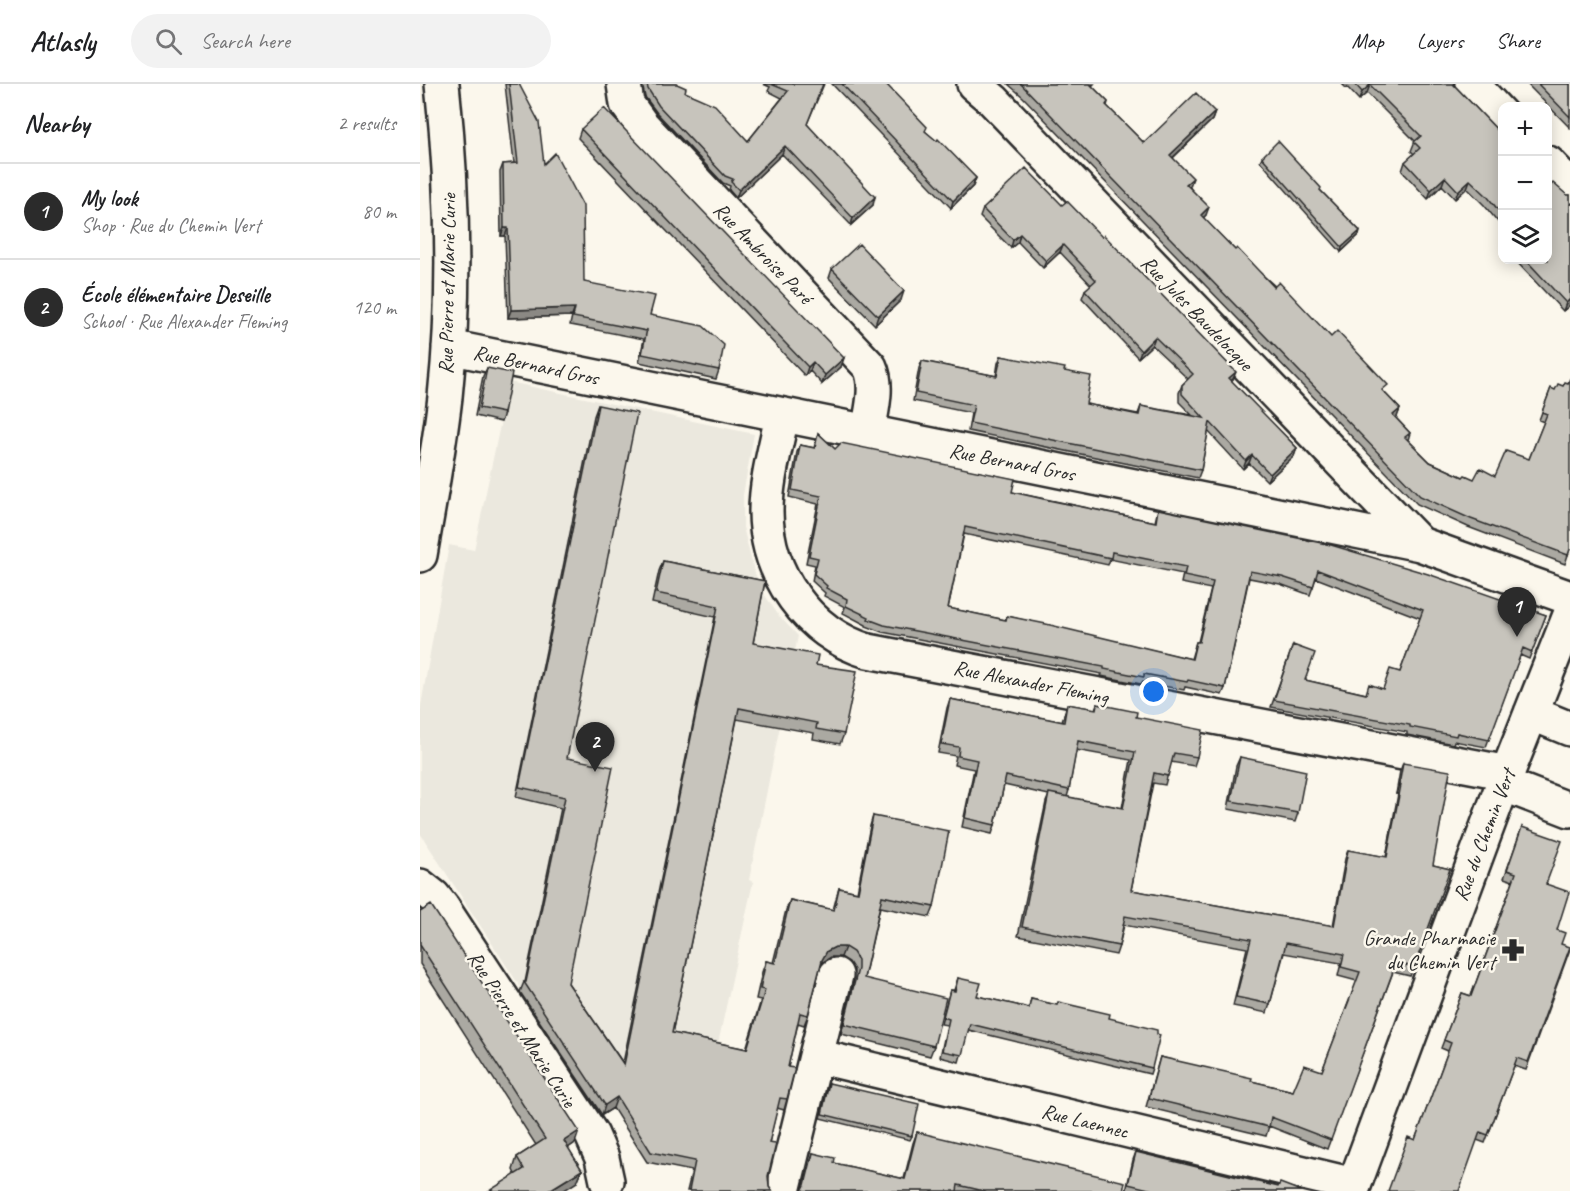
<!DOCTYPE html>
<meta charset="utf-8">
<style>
:root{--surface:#fff;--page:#f2f2f2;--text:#202124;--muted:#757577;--line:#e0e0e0;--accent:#2b2b2b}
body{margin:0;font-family:Caveat,sans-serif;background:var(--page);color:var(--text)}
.controls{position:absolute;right:18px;top:18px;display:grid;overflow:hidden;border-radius:12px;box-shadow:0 3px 15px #0003}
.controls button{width:54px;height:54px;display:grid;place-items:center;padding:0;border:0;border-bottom:2px solid var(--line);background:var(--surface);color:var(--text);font:30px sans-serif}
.you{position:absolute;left:734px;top:608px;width:21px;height:21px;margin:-15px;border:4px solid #fff;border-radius:50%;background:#1a73e8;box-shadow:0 0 0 9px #1a73e833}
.badge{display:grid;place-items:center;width:39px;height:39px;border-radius:50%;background:var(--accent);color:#fff;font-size:20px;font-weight:700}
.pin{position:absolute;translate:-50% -50px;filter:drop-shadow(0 2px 3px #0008)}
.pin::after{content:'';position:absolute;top:32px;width:21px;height:18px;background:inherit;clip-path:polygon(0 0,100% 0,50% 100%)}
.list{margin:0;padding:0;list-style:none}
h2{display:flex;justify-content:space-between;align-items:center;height:78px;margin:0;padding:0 24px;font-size:26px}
h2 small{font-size:20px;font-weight:400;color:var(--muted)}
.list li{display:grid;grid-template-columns:39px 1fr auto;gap:18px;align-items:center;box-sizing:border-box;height:96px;padding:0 24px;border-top:2px solid var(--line)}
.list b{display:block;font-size:22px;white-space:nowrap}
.list p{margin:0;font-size:20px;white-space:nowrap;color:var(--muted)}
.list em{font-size:20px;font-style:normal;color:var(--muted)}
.icon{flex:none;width:33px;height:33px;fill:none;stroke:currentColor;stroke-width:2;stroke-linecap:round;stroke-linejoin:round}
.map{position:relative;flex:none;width:1150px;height:1107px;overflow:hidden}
header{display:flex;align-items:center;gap:36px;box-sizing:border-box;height:84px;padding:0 30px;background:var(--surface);border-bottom:2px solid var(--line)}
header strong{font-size:28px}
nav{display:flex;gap:33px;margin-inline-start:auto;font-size:21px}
.search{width:420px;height:54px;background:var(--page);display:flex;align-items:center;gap:15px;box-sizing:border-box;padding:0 21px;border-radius:33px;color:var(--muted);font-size:22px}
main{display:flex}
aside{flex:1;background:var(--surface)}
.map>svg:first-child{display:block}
.built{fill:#ebe8de}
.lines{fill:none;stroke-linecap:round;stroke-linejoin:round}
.minor-casing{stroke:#2b2b2b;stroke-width:38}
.minor{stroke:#fbf7ec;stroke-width:33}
.wall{fill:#aba9a2;stroke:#2b2b2b;stroke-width:1.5;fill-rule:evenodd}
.shaded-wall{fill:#8b8984;stroke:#2b2b2b;stroke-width:1.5}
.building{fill:#c7c4bc;stroke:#2b2b2b;stroke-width:1.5;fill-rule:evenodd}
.labels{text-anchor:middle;stroke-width:5;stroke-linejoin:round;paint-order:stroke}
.street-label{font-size:21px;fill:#2b2b2b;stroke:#fbf7ec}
.poi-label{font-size:21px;fill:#2b2b2b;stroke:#fbf7ec;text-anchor:end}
</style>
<header>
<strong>Atlasly</strong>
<div class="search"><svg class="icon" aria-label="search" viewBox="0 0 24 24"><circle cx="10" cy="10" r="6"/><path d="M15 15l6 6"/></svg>Search here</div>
<nav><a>Map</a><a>Layers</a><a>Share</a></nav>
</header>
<main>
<aside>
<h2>Nearby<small>2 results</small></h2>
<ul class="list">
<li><span class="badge">1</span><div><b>My look</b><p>Shop · Rue du Chemin Vert</p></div><em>80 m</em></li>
<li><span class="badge">2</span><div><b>École élémentaire Deseille</b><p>School · Rue Alexander Fleming</p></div><em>120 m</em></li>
</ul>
</aside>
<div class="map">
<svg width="1150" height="1107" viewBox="0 0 1150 1107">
<rect width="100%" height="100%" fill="#fbf7ec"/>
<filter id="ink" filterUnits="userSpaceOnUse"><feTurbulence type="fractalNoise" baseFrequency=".0167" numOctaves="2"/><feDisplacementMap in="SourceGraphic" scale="12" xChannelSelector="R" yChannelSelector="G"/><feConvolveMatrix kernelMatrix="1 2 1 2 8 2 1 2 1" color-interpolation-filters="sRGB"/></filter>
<g filter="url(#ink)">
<!-- built -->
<path class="built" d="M89 298 334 350 323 411V443L334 487 342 507 359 532 378 552 329 796 333 798 296 969 183 1030 0 749V627L29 461 54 466Z"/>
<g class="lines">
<!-- minor casing -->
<g class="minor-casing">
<path id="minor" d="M204 0 207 20 222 41 450 283C459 303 451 328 448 349
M554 0 573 16 1000 460
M1052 0 1082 32
M1128 79 1150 102
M29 263 1000 460 1150 514
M362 332C356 362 346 396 346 427 346 490 388 549 448 567L1088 689
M0 471C9 419 19 366 25 313 36 210 33 104 22 0
M1111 629 1150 645
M1083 700 1150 726
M0 802 14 813 22 823 172 1051 182 1074 187 1097
M396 972 416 891
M363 1107 396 972 934 1101
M932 1107 1083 700 1150 531"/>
</g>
<!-- minor -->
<use href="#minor" class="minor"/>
</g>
<!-- wall -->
<path class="wall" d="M85 0H99L124 80 164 198 230 231 299 286 296 295 219 278 224 255 150 241 152 232 88 234 85 152H81L80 88 83 80 94 79Z
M222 0H257L265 8 328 57 362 14 348 7 350 3 343 0H404L387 40 453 121 431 141 362 70 316 114 309 106 310 102 303 99 237 29 225 13Z
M412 0H466L506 48 556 94 553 102 531 124Z
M588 0H674L672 2 688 18 687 22 724 59 795 28 792 36 753 74 786 131 783 134 815 166 911 253 980 325 976 334 990 349 988 356 1010 378 1043 393 1054 395 1075 392 1109 375 1124 338 1119 336 1131 304 1150 465 1145 480 1048 443 997 420 603 13Z
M922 0H1033L1083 52V144L1064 121 1047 104 1035 115 1022 101 1008 115 982 87 985 78 994 70 991 67 995 57 947 9 939 16 927 3 926 4Z
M1107 0H1150V44Z
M161 45 421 283 402 300 390 287 385 292 158 54Z
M842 73 900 106 940 147 939 151 921 168 840 77Z
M1130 102 1147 111H1150V221L1143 227 1095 176H1128Z
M642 121 813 295 811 297 877 364 874 372 847 397 829 379 823 385 788 347 781 386 778 394 548 347 551 329 493 317 499 284 502 277 576 292 578 279 581 272 644 287 666 320 718 330 721 322 772 331 759 318V309L762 301 768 295 732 261 718 274 662 214 665 206 671 201 640 168 623 184 598 158 591 164 560 133 563 125Z
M412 185 481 216 455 241 409 194Z
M67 284 84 329 81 338 55 332 63 292Z
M178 321 147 674 148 899 203 979 295 533 232 519 239 487 243 477 345 497 333 559 396 581 424 650 420 660 393 655 394 649 317 635 252 949 326 965 341 916 336 915 342 888 346 877 353 879 366 826 370 816 413 826 419 804 437 808 450 742 453 732 514 823 510 833 460 823 444 894 514 962 510 972 421 950 434 896V886L429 878 421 873H411L403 878 400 883 388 931 384 941 378 939 368 983 367 1015 364 1026 357 1024 349 1059V1103L352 1107H267L272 1087 227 1078 193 1024 182 1031 100 908 104 898H105L141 724 96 713 174 332Z
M398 349 415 365 592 408 735 438 738 425 1126 531 1109 575 1100 571 1066 663 1034 657 1033 660 987 651V648L851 623 873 561 885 596 946 610 963 605 980 588 1000 534 896 494 890 511 860 500 829 494 805 604 802 611 765 603 764 606 722 598 721 600 681 592 682 590 462 548 446 542V541L423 529 425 523 404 512 405 509 392 497 395 481 386 479 398 420 369 413 377 368 380 361 394 364ZM544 450 688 481 690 475 763 490 761 499 791 505 778 558H776L771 575 587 532 585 536 528 524Z
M530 615 642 638 647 620 675 625 677 620 716 633 777 673 774 682 751 678 745 701 733 699 711 806 913 842 925 775 928 766 966 773 978 710H976L980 687 983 679 1013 781 1030 785 990 892 973 888 907 1065 849 1042 846 1052 726 1023 740 973 831 997 873 1007 902 987 937 897 918 892 921 879 864 869 850 920 847 929 813 922 827 864 704 841 699 862 696 871 598 852 626 718 629 711 584 701 575 741 572 750 542 743 554 685 534 681 536 672 518 669 527 624ZM656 666 711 676 702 724 647 713 649 706Z
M820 673 878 729 875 738 808 725 816 682Z
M1102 743 1126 800 1141 860 1150 865 1106 986 1094 982 1065 1059 1057 1056H995L1028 967 1021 964 1042 909 1051 912 1093 797 1084 794Z
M0 828 155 1059 148 1064 162 1086 157 1098 95 1090 93 1086 97 1073 116 1061 0 880Z
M538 894 557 912 609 924 611 915 689 934 732 984 730 990 548 946 539 978 520 973 527 941 521 940 530 906H534Z
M409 999 492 1052 490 1056 400 1034Z
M497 1048 703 1107H382L393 1069 414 1079 484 1095 493 1059Z
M716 1068 858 1103 881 1107H706L713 1076Z"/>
<!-- shaded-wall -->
<path class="shaded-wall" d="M950 1 947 9 939 16 942 8Z
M795 28 792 36 747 79 750 71Z
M365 62 362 70 316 114 319 106Z
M1025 93 1022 101 1008 115 1011 106Z
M556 94 553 102 531 124 533 117Z
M773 94 770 102 763 109 766 100Z
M1050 96 1047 104 1035 115 1038 107Z
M455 113 453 121 431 141 433 134Z
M789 123 786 131 777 140 781 131Z
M84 144H88L85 152H81Z
M940 147 939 151 921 168 922 163Z
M600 150 598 158 591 164 593 156Z
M643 161 640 168 623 184 626 177Z
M484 207 481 216 455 241 458 232Z
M1150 215V221L1143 227 1146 219Z
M155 224 152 232 88 234 91 226Z
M735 253 732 261 718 274 721 267Z
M424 274 421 283 402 300 405 291Z
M393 278 390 287 385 292 388 283Z
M816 288 813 295 806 302 809 294Z
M980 325 977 333 970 340 973 331Z
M877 364 874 372 847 397 850 390Z
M832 371 829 379 823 385 826 377Z
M979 701H981L978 710H976Z
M415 863H425L421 873H411L403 878 398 886 402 876 407 867Z
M197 1013 193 1024 182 1031 185 1021Z
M159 1047 155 1059 139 1070 144 1057Z
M162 1086 157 1098 143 1107H128Z"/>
<!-- building -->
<path class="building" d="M89 0H99L119 38 124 80 135 69 163 122 164 198 235 212 230 231 283 242 304 261 299 286 222 270 227 245V247L153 233 155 224 91 226 88 144H84L83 80 98 79Z
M227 0H257L266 4 265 8 295 21 328 57 368 7 351 0H403L387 40 455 113 433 134 365 62 319 106 311 98 313 95 305 92 239 22 228 5Z
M422 0H466L507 43 505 47 517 57 518 55 556 94 533 117Z
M601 0H670L688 18 686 21 724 59 776 9 795 28 750 71 773 94 766 100 789 123 781 131 815 166 817 164 854 203 859 198 911 253 917 247 968 301 962 306 980 325 973 331 990 349 985 353 1010 378 1043 393 1045 391 1054 395 1060 384 1075 392 1086 367 1109 375 1127 330 1122 328 1131 304 1135 306 1138 300 1143 302 1145 298 1148 299 1150 294V465L1148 471 1051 435 1000 412Z
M935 0H1033L1083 52V132L1067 112 1050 96 1038 107 1025 93 1011 106 985 78 1000 64 994 58 1001 52 950 1 942 8Z
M1118 0H1150V33Z
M184 24 424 274 405 291 393 278 388 283 161 45Z
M858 57 901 104 900 106 940 147 922 163 842 73Z
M606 84 642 121 647 117 682 153 684 151 816 288 809 294 877 364 850 390 832 371 826 377 790 338 781 386 550 339 554 321 496 309 502 277 577 292 581 272 645 284 644 287 671 292 666 320 719 331 721 322 784 334 762 310V301L773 290 735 253 721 267 665 206 676 196 643 161 626 177 600 150 593 156 563 125Z
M1128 99 1130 102 1133 99 1147 111H1150V215L1146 219 1106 176H1128Z
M439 160 484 207 458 232 412 185Z
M67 284 92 289 84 329 59 324Z
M178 321 217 329 147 674 193 683 148 899 204 981 298 522 236 509 243 477 345 497 333 559 398 571 396 581 437 587 424 650 396 645 397 639 319 624 252 949 327 965 345 906 340 905 346 877 355 879 370 816 414 826 419 804 438 808 453 732 529 747 514 823 462 812 444 894 526 914 514 962 424 940 438 885V876L433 868 425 863H415L407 867 402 876 388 931 380 929 368 983 375 984 367 1015 360 1014 349 1059 356 1060 348 1092 349 1103 352 1107H269L275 1077 231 1068 197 1013 185 1021 104 898H106L145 713 99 703Z
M398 349 415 365 421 359 595 395 592 408 628 416 736 438 738 425 911 461 1008 490 1126 531 1112 568 1103 564 1069 656 1037 649 1036 652 990 643V641L854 616 873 561 895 569 885 596 946 610 949 600 963 605 970 585 980 588 1003 526 898 486 893 503 862 493 830 487 805 604 768 596 767 598 724 590V593L684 585V583L464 541 448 535 449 533 426 522 427 515 406 504 407 502 394 490 398 474 389 472 401 412 372 406 380 361 395 364ZM545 443 691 474 692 468 766 483 764 492 793 498 779 558H776L772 575 626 540 587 532 586 536 528 524Z
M530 615 644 638 647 620 676 625 677 620 717 628 716 633 783 646 777 673 754 669 748 692 734 689 711 806 914 842 928 766 967 773 981 701H979L983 679 1030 687 1013 781 1030 785 994 883 976 879 911 1056 851 1033 849 1043 729 1014 740 973 832 994 831 997 873 1007 884 981 902 987 940 888 921 883 924 870 866 859 850 920 816 913 831 855 705 832 699 862 602 843 629 709 703 724 715 668 658 657 649 706 586 692 575 741 545 734 557 676 538 672 539 663 521 660Z
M820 673 886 687 878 729 811 717Z
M1102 743 1142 757 1126 800 1149 808 1137 846 1145 849 1141 860 1150 863 1108 978 1097 974 1068 1051 1060 1048 1039 1107H968L988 1053 995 1056 1031 959 1024 956 1042 909 1051 912 1096 789 1087 786Z
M11 821 159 1047 144 1057 162 1086 128 1107H69L104 1085 97 1073 125 1055 0 861V828Z
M538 894 561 899 557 912 609 924 611 915 637 921 638 918 690 930 689 934 737 946V950L740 951 732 984 550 940 542 971 522 967 529 935 523 933 530 906 535 907Z
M409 999 499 1020 492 1052 402 1030Z
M497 1048 705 1098 703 1107H564L538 1101 537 1107H382L385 1101 393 1069 415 1074 414 1079 485 1095Z
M716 1068 858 1103 860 1099 881 1107H737L708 1100Z"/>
</g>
<!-- icons -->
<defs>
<g id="pharmacy-bare" transform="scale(1.8)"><path d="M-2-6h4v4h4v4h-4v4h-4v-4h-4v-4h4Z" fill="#2b2b2b" stroke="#fbf7ec" stroke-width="2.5" paint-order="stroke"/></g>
</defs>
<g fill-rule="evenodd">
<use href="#pharmacy-bare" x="1093" y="866"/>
</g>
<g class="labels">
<!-- street labels -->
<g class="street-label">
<text transform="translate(343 169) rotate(46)" y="7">Rue Ambroise Paré</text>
<text transform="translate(27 200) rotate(-89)" y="7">Rue Pierre et Marie Curie</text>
<text transform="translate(777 229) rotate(46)" y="7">Rue Jules Baudelocque</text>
<text transform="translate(116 281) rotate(12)" y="7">Rue Bernard Gros</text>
<text transform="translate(592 378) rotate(11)" y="7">Rue Bernard Gros</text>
<text transform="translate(611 598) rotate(11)" y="7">Rue Alexander Fleming</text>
<text transform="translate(1064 751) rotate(-69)" y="7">Rue du Chemin Vert</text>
<text transform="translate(102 945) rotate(57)" y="7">Rue Pierre et Marie Curie</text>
<text transform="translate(665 1037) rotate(14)" y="7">Rue Laennec</text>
</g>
<!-- poi labels -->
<g class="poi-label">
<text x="1075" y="861">Grande Pharmacie<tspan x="1075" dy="24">du Chemin Vert</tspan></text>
</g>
</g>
</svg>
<div class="controls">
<button>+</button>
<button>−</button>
<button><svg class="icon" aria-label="layers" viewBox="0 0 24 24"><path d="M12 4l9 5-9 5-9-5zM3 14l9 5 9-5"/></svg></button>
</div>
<div class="you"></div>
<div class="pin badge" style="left:1097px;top:553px">1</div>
<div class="pin badge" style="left:175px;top:688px">2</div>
</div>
</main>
